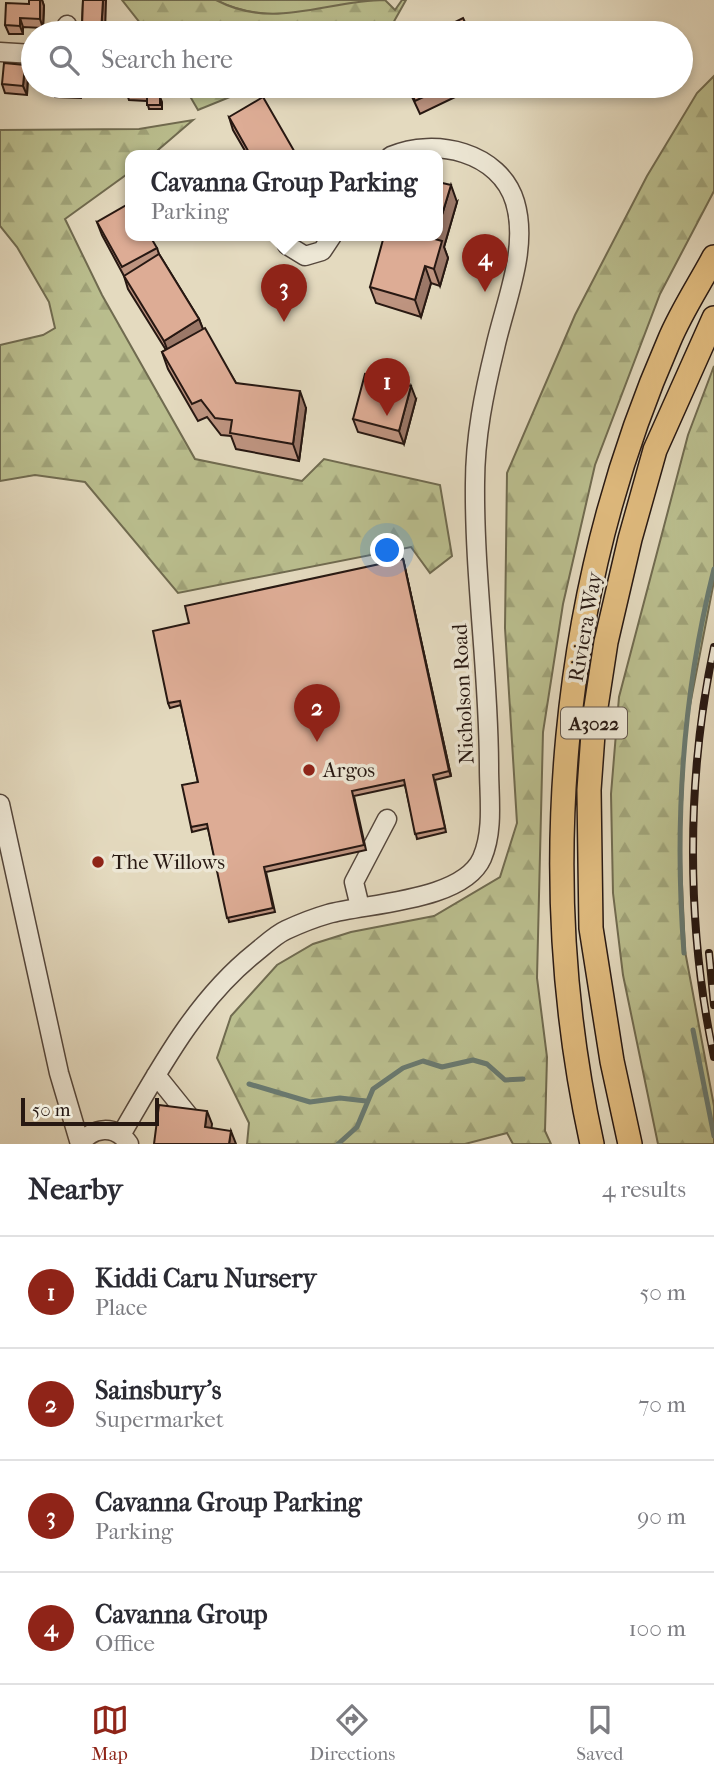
<!DOCTYPE html>
<style>
:root{--surface:#fff;--page:#f7f7f7;--text:#2b2b33;--muted:#7c7c81;--line:#e1e1e2;--accent:#8f2418}
body{margin:0;font-family:"IM FELL French Canon",serif;background:var(--page);color:var(--text)}
.scale{position:absolute;left:21px;bottom:18px;width:138px;box-sizing:border-box;padding-left:7px;border:4px solid #271812;border-top:0;font-size:19px;line-height:24px;white-space:nowrap;color:#271812;-webkit-text-stroke:5px #ede7d5;paint-order:stroke}
.you{position:absolute;left:388px;top:551px;width:24px;height:24px;margin:-18px;border:5px solid #fff;border-radius:50%;background:#1a73e8;box-shadow:0 0 0 10px #1a73e833}
.badge{display:grid;place-items:center;width:46px;height:46px;border-radius:50%;background:var(--accent);color:#fff;font-size:23px;font-weight:700}
.pin{position:absolute;translate:-50% -58px;filter:drop-shadow(0 2px 4px #0008)}
.pin::after{content:'';position:absolute;top:37px;width:24px;height:21px;background:inherit;clip-path:polygon(0 0,100% 0,50% 100%)}
.popup{position:absolute;left:125px;top:150px;width:318px;height:91px;box-sizing:border-box;display:grid;place-content:center;border-radius:14px;background:var(--surface);filter:drop-shadow(0 2px 5px #0005);font-size:23px;white-space:nowrap;color:var(--muted)}
.popup b{font-size:26px;color:var(--text)}
.popup::after{content:'';position:absolute;left:50%;top:100%;margin-left:-14px;border:14px solid transparent;border-top-color:var(--surface)}
.list{margin:0;padding:0;list-style:none}
h2{display:flex;justify-content:space-between;align-items:center;height:91px;margin:0;padding:0 28px;font-size:30px}
h2 small{font-size:23px;font-weight:400;color:var(--muted)}
.list li{display:grid;grid-template-columns:46px 1fr auto;gap:21px;align-items:center;box-sizing:border-box;height:112px;padding:0 28px;border-top:2px solid var(--line)}
.list b{display:block;font-size:26px;white-space:nowrap}
.list p{margin:0;font-size:23px;white-space:nowrap;color:var(--muted)}
.list em{font-size:23px;font-style:normal;color:var(--muted)}
.icon{flex:none;width:38px;height:38px;fill:none;stroke:currentColor;stroke-width:2;stroke-linecap:round;stroke-linejoin:round}
.map{position:relative;flex:none;width:714px;height:1144px;overflow:hidden}
.search{position:absolute;background:var(--surface);box-shadow:0 4px 10px #0003;left:21px;right:21px;top:21px;height:77px;display:flex;align-items:center;gap:18px;box-sizing:border-box;padding:0 24px;border-radius:38px;color:var(--muted);font-size:26px}
.sheet{height:539px;background:var(--surface)}
nav{display:flex;justify-content:space-around;align-items:center;box-sizing:border-box;height:98px;border-top:2px solid var(--line);background:var(--surface);font-size:19px;color:var(--muted)}
nav a{display:grid;justify-items:center;gap:4px}
nav .on{color:var(--accent)}
.map>svg:first-child{display:block}
.green{fill:#babe8e;stroke:#706b50;stroke-width:2}
.forest{fill:url(#forest-firs);stroke:#706b50;stroke-width:2}
.lines{fill:none;stroke-linecap:round;stroke-linejoin:round}
.stream{stroke:#6a7a70;stroke-width:5}
.minor-casing{stroke:#56483d;stroke-width:21}
.major-casing{stroke:#271812;stroke-width:26}
.minor{stroke:#ede7d5;stroke-width:18}
.major{stroke:#e2bd80;stroke-width:23}
.rail-casing{stroke:#271812;stroke-width:8}
.rail{stroke:#ede7d5;stroke-width:5;stroke-dasharray:16;stroke-linecap:butt}
.wall{fill:#be9480;stroke:#271812;stroke-width:2}
.shaded-wall{fill:#9b7868;stroke:#271812;stroke-width:2}
.building{fill:#ddac95;stroke:#271812;stroke-width:2}
.poi-dot{fill:#8f2418;stroke:#ede7d5;stroke-width:2.5}
.labels{text-anchor:middle;stroke-width:7;stroke-linejoin:round;paint-order:stroke}
.shield{fill:#ede7d5;stroke:#62564c;stroke-width:2}
.shield-label{font-size:19px;font-weight:bold;fill:#271812}
.street-label{font-size:21px;fill:#271812;stroke:#ede7d5}
.poi-label{font-size:21px;fill:#271812;stroke:#ede7d5;text-anchor:start}
</style>
<div class="map">
<svg width="714" height="1144" viewBox="0 0 714 1144">
<defs>
<pattern id="forest-firs" width="22" height="20" patternUnits="userSpaceOnUse" patternTransform="scale(1.75)"><rect width="22" height="20" fill="#babe8e"/><path d="M5 1l3.5 6h-7zM16 11l3.5 6h-7z" fill="#a0a379"/></pattern>
</defs>
<rect width="100%" height="100%" fill="#e4dabf"/>
<filter id="stains"><feTurbulence type="fractalNoise" baseFrequency=".00286" numOctaves="4"/><feColorMatrix values="0 0 0 0 .2 0 0 0 0 .09 0 0 0 0 .02 0 0 0 .5 -.17"/></filter>
<radialGradient id="worn" r=".72"><stop offset=".6" stop-color="#630" stop-opacity="0"/><stop offset="1" stop-color="#630" stop-opacity=".3"/></radialGradient>
<!-- green -->
<path class="green" d="M216 0H374C324 12 264 25 216 0Z"/>
<!-- forest -->
<path class="forest" d="M122 0H216C275 31 326 0 385 0L395 10 402 0H406L392 25 375 33H148Z
M714 76V191L660 294 595 465 563 604 543 732 537 978 547 1057 545 1131 551 1144H513L507 1133 465 1144H247L249 1123 217 1058 231 1016 277 965 313 944 351 932 434 916 500 877 517 823 505 628 507 473 575 315 647 176 697 93Z
M184 86H257L198 110Z
M193 120 151 156H130V172L65 219 102 295 195 459 302 481 324 459 440 485 452 556 430 573 411 547 178 593 85 482 35 475 0 481V345L43 335 55 328 49 302 17 247 0 226V130L139 129Z
M714 366V581L686 726 680 840 685 951 714 1106V1144H658L623 975 613 893 611 794 619 697 688 435Z"/>
<g class="lines">
<!-- stream -->
<path class="stream" d="M684 953C674 822 682 696 714 569
M693 1030 714 1136
M249 1084 310 1102 340 1098 366 1101
M338 1144 357 1127 373 1089 403 1068 423 1061 442 1067 473 1060 487 1064 505 1080 523 1079"/>
<!-- minor casing -->
<g class="minor-casing">
<path id="minor" d="M66 33 67 25
M0 52 33 54
M283 236 287 245 305 256 322 251 332 236
M0 804 59 1073 80 1144
M360 907 354 882 387 819
M156 1075 193 1121 201 1144
M121 1135C159 1070 195 1001 255 953 264 946 275 935 286 930 299 924 314 918 328 914 369 903 463 901 482 858 494 830 489 797 489 768 489 673 474 578 475 483 475 437 484 393 495 348 505 302 529 249 515 202 500 152 435 137 391 156
M80 1144C93 1127 115 1124 129 1144"/>
</g>
<!-- major casing -->
<g class="major-casing">
<path id="major" d="M592 1144C534 879 560 590 669 341 681 312 699 285 714 257
M630 1144 612 1061 591 928 589 790 594 720 606 642 630 539 655 450 714 318"/>
</g>
<!-- minor -->
<use href="#minor" class="minor"/>
<!-- major -->
<use href="#major" class="major"/>
<!-- rail casing -->
<g class="rail-casing">
<path id="rail" d="M714 647C686 779 686 925 714 1057
M709 953 714 1005"/>
</g>
<!-- rail -->
<use href="#rail" class="rail"/>
</g>
<!-- wall -->
<path class="wall" d="M29 0H42L44 6 43 28 23 27V34H9L5 25 29 4Z
M83 0 105 33H85L82 26Z
M25 65 28 74 27 95 5 93 2 84Z
M45 86H82L81 98 55 97 52 89H47Z
M149 86V97H160L162 102V109H149L147 101 129 100 126 91Z
M407 86H478L420 114Z
M229 117 297 156H248L233 130Z
M457 202 444 247 448 258 440 286 431 283 421 317 376 303 370 287Z
M97 222 157 248 159 254 199 319 203 329 236 383 306 408 299 461 236 449 231 436 221 435 207 417 198 421 168 369 162 352 166 350 128 289 124 276 102 235Z
M416 399 404 444 358 432 353 419Z
M403 559 451 776 435 780 446 832 417 839 405 785 354 796 366 850 266 872 275 912 229 922 208 828 192 832 191 827 198 782 181 705 170 708 168 703 189 623Z"/>
<!-- shaded-wall -->
<path class="shaded-wall" d="M40 0H42L44 6 43 28 40 19Z
M103 0H106L105 33H101Z
M20 18 23 27V34L20 26Z
M25 65 28 74 27 95 23 86Z
M78 86H82L81 98 78 89Z
M146 86H149V102L145 93Z
M451 185 457 202 444 247 448 258 440 286 434 269 435 239 436 236H438V228Z
M425 266 431 283 421 317 415 300Z
M199 319 204 332 169 354 164 341Z
M411 386 416 399 404 444 399 431Z
M300 391 306 408 299 461 293 444Z
M403 559 404 563 451 776 449 771Z
M207 1111 212 1124 210 1141 205 1127Z
M231 1131 236 1144H229Z"/>
<!-- building -->
<path class="building" d="M29 0H40V19L20 18V26L5 25 6 3 29 4Z
M83 0H103L101 33H92L93 26H82Z
M463 18 470 33H433Z
M4 63 25 65 23 86 2 84Z
M52 86H78V89L52 88Z
M126 86H146L145 93 126 91Z
M408 86H447L415 101Z
M147 97H160V105H147Z
M263 97 297 156H251L229 117Z
M438 182 451 185 438 228Z
M130 203V236H150L157 248 122 267 97 222Z
M384 236H436L435 239 442 241 434 269 425 266 415 300 370 287Z
M159 254 199 319 164 341 124 276Z
M205 328 236 383 300 391 293 444 230 433 232 420 215 418 201 400 192 404 162 352Z
M365 374 411 386 399 431 353 419Z
M403 559 449 771 433 775 445 828 415 834 404 780 352 791 364 845 264 867 273 908 227 918 207 824 191 827 182 785 198 782 180 701 168 703 153 631 189 623 185 606Z
M159 1105 207 1111 205 1127 231 1131 229 1144H154Z"/>
<!-- markers -->
<g class="poi-dot">
<circle cx="309" cy="770" r="7"/>
<circle cx="98" cy="862" r="7"/>
</g>
<g class="labels">
<!-- shield labels -->
<rect class="shield" x="561" y="707.5" width="66" height="31" rx="5"/>
<g class="shield-label">
<text x="594" y="730">A3022</text>
</g>
<!-- street labels -->
<g class="street-label">
<text transform="translate(585 627) rotate(-80)" y="7">Riviera Way</text>
<text transform="translate(463 694) rotate(-93)" y="7">Nicholson Road</text>
</g>
<!-- poi labels -->
<g class="poi-label">
<text x="323" y="777">Argos</text>
<text x="112" y="869">The Willows</text>
</g>
</g>
<rect width="100%" height="100%" filter="url(#stains)"/>
<rect width="100%" height="100%" fill="url(#worn)"/>
</svg>
<div class="scale">50 m</div>
<div class="you"></div>
<div class="pin badge" style="left:387px;top:416px">1</div>
<div class="pin badge" style="left:317px;top:742px">2</div>
<div class="pin badge" style="left:284px;top:322px">3</div>
<div class="popup"><b>Cavanna Group Parking</b>Parking</div>
<div class="pin badge" style="left:485px;top:292px">4</div>
<div class="search"><svg class="icon" aria-label="search" viewBox="0 0 24 24"><circle cx="10" cy="10" r="6"/><path d="M15 15l6 6"/></svg>Search here</div>
</div>
<section class="sheet">
<h2>Nearby<small>4 results</small></h2>
<ul class="list">
<li><span class="badge">1</span><div><b>Kiddi Caru Nursery</b><p>Place</p></div><em>50 m</em></li>
<li><span class="badge">2</span><div><b>Sainsbury's</b><p>Supermarket</p></div><em>70 m</em></li>
<li><span class="badge">3</span><div><b>Cavanna Group Parking</b><p>Parking</p></div><em>90 m</em></li>
<li><span class="badge">4</span><div><b>Cavanna Group</b><p>Office</p></div><em>100 m</em></li>
</ul>
</section>
<nav>
<a class="on"><svg class="icon" aria-label="map" viewBox="0 0 24 24"><path d="M3 6l6-2 6 2 6-2v14l-6 2-6-2-6 2zM9 4v14M15 6v14"/></svg>Map</a>
<a><svg class="icon" aria-label="directions" viewBox="0 0 24 24"><path d="M12 3l9 9-9 9-9-9zM9 14v-3h6M13 9l2 2-2 2"/></svg>Directions</a>
<a><svg class="icon" aria-label="saved" viewBox="0 0 24 24"><path d="M7 4h10v16l-5-4-5 4z"/></svg>Saved</a>
</nav>
